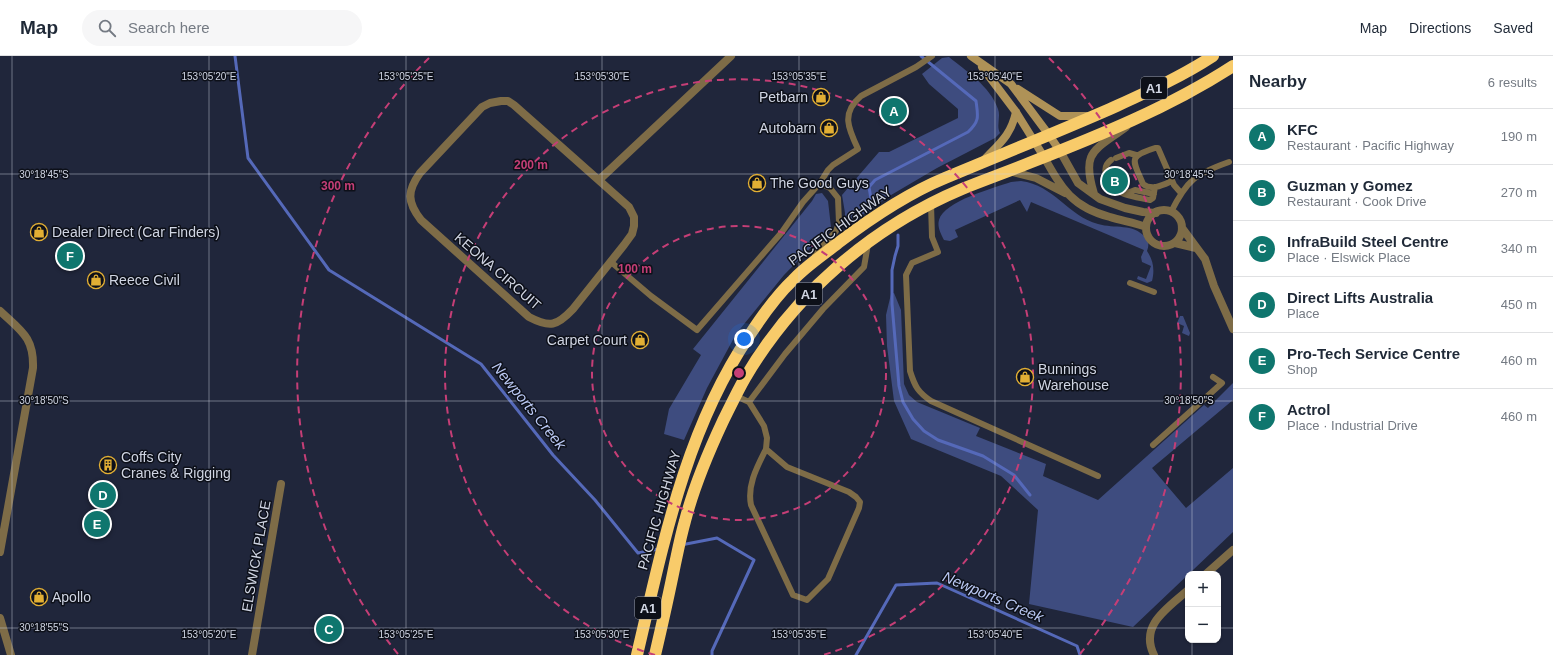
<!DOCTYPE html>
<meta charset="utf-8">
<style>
:root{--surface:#fff;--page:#f6f6f7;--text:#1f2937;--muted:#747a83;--line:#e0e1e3;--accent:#0f766e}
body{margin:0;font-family:Arial,sans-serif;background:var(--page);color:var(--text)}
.controls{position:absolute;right:12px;bottom:12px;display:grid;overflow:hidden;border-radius:8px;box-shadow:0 1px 3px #0004}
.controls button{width:36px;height:36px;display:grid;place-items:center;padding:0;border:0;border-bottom:1px solid var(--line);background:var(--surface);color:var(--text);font:20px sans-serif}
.you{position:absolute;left:744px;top:283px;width:14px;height:14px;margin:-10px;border:3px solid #fff;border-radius:50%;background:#1a73e8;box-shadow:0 0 0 6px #1a73e833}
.badge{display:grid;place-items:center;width:26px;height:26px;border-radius:50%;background:var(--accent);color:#fff;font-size:13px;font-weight:700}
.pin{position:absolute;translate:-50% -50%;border:2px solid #fff;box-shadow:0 1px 4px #0006}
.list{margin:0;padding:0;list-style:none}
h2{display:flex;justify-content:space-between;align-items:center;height:52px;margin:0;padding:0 16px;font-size:17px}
h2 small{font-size:13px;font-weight:400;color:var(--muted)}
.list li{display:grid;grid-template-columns:26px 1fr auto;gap:12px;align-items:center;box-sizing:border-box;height:56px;padding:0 16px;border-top:1px solid var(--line)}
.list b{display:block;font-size:15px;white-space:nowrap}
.list p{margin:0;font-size:13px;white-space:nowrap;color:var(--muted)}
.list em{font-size:13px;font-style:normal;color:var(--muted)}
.icon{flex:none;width:22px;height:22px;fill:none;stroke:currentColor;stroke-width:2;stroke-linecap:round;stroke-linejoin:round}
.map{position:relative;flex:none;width:1233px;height:599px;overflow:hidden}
header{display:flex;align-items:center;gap:24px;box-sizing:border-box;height:56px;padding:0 20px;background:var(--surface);border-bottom:1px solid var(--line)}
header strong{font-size:19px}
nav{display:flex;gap:22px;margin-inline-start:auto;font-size:14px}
.search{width:280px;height:36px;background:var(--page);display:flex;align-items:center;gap:10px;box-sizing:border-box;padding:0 14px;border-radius:22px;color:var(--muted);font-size:15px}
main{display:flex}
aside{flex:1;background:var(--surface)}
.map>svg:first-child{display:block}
.green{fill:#3e4c7f}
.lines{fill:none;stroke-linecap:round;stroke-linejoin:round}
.stream{stroke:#5569b9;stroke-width:3}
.lane{stroke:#7e6c47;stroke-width:6}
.street{stroke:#7e6c47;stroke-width:8}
.secondary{stroke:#af9257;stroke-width:8}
.highway{stroke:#f8cb6a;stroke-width:12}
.ticks{fill:none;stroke:#d0d5e3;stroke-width:1;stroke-opacity:0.45}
.ring{fill:none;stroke:#c53e76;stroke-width:2;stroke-dasharray:7 5}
.labels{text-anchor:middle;stroke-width:3;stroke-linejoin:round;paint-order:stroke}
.shield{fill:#0d1019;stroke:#969aa6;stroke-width:1}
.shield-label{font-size:13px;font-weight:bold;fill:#d0d5e3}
.poi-label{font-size:14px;fill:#d0d5e3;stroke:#0d1019;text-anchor:start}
.street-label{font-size:14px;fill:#d0d5e3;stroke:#0d1019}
.water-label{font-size:15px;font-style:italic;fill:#bac8f3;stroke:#0d1019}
.ticks-label{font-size:10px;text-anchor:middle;fill:#d0d5e3;stroke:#0d1019;stroke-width:3;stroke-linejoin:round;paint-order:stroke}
.centre{fill:#c53e76;stroke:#0d1019;stroke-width:2}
.ring-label{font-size:12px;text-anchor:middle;font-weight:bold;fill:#c53e76;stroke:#0d1019;stroke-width:3;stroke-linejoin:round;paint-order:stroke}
</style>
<header>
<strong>Map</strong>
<div class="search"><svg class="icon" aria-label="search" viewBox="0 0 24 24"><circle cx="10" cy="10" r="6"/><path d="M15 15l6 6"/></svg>Search here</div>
<nav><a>Map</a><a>Directions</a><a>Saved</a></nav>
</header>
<main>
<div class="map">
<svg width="1233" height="599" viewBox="0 0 1233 599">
<rect width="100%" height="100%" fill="#20263b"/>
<!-- green -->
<path class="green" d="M949 1C966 15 990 30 998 53 1001 61 996 69 1000 77L995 82 937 112 886 142 850 168 844 170 845 157 842 139 879 96H889L958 62V53L929 28 922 18 942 2Z
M1021 125C1054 129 1068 160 1098 168 1115 173 1133 167 1145 181 1149 186 1149 189 1147 195 1153 204 1155 213 1152 225L1147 227 1137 223 1138 220 1146 223 1151 210 1142 206 1141 201 1144 194 1031 146 1027 156 1020 144 955 174 958 181 950 185 944 184C941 178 937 171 939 164 944 145 994 132 1011 126Z
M822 137 828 145 831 171 784 219 736 278 707 332 684 384 664 378 669 353 701 299 693 293 812 145 816 138Z
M894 237 901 254 904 328 909 339 917 346 980 372 976 380 1046 408 1043 420 1098 444 1204 349 1208 352 1233 327V344L1152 412 1186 452 1233 412V476L1133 571 1029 548 1038 454 1001 420 911 383 894 345 887 290 886 259 891 238Z
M1180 260H1183L1190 277 1189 280 1182 277 1184 270 1177 267Z"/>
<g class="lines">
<!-- stream -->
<path class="stream" d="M235 0 248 102 329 214 481 308 553 399 595 444 638 497 658 493
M876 147 871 143 869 131 875 124 968 76C980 65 978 60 976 45L921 0
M898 179V190L895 200 892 214V248L899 330 903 346 913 363 924 375 938 384 983 400 1014 419 1030 439
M681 489 717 482 754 504 712 595V599
M856 599 896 529 937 527 1077 590 1080 599"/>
<!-- lane -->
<path class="lane" d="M1116 102 1129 97 1136 99
M1108 125C1105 117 1103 110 1111 104
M1172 125C1163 129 1152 135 1143 128 1133 104 1127 101 1155 92H1158L1174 129 1181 137
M1110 129C1120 140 1137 141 1150 144L1153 142 1155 131
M1125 138 1135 134 1154 138
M931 148 932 181 938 196 912 207 906 219 910 315C915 331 918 336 931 345L1098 420
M1171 156C1187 124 1195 118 1229 106
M815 199 836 175 839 167 838 142 830 132 820 127
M611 206 651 240 697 274 782 176 803 146 820 127 828 114 833 109 858 93C848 72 841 57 861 40L916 11 932 0
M1130 227 1154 236
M736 340 749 346 764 370 767 382 766 393 787 411 849 436 856 441 860 446 859 452 828 523 807 544 793 539 751 449C747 429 757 411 766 393
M749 346 785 298 823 253 864 211 868 188
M1153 389 1222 327 1213 321"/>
<!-- street -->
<path class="street" d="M501 45H508L514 49 629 151 634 161V170L632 178 624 189 573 253C557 270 550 272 529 261L421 164C407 146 407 135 420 117L482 51 490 47Z
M1060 95 1078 127 1100 143 1125 152 1143 156 1156 157
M1044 101C1062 133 1072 151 1110 161 1122 165 1134 166 1146 171
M1009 115 1036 122 1065 137
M599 124 731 0
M1094 138C1081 95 1094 95 1126 71
M1146 172a18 18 0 1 1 36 0a18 18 0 1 1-36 0Z
M1182 172 1205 203 1214 230 1233 273
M1175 187 1196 192
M0 255C21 275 34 281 33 312L0 496
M1206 518 1233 494
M0 562 11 599
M252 599 281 428
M1154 599C1139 569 1168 552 1188 534"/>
<!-- secondary -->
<path class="secondary" d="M971 0 1011 28 1049 79 1060 95
M982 11 1016 56 1044 101
M1018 33 1060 60H1087
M984 104C1000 87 1011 79 1016 56"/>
<!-- highway -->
<path class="highway" d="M637 599C663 489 685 375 749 280 762 260 776 240 793 224 806 210 823 199 838 187 871 162 906 138 945 122 1000 99 1055 77 1110 53 1145 37 1181 21 1213 0
M655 599C662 569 669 538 675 508 678 494 681 479 685 465 694 430 708 397 723 365 730 351 737 336 745 322 795 237 872 171 962 133 984 124 1007 116 1029 107 1098 80 1170 51 1233 10"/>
</g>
<!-- ticks -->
<path class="ticks" d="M12 0V599M209 0V599M406 0V599M602 0V599M799 0V599M995 0V599M1192 0V518M0 118H1233M0 345H1233M0 572H1188M1218 572H1233M1192 584V599"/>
<!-- distance rings -->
<g class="ring">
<circle cx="739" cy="317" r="147"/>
<path d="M655 599A294 294 0 1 1 823 599"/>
<path d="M398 598A442 442 0 0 1 429 2M1049 2A442 442 0 0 1 1080 598"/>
</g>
<!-- icons -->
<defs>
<g id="shop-ring" transform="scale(0.9)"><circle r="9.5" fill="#0d1019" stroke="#e2af34" stroke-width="1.5"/><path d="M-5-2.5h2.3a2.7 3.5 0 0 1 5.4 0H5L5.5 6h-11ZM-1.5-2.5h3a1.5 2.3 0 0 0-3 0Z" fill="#e2af34"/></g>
<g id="building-ring" transform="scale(0.9)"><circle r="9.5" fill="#0d1019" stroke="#e2af34" stroke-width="1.5"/><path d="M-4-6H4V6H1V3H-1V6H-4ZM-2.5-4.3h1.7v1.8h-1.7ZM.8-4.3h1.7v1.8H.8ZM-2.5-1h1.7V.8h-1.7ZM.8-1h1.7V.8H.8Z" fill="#e2af34"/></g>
</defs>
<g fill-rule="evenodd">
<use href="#shop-ring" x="821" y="41"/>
<use href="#shop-ring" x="829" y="72"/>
<use href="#shop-ring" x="757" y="127"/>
<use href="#shop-ring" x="39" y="176"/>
<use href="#shop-ring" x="96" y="224"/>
<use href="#shop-ring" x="640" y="284"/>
<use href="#shop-ring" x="1025" y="321"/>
<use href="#building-ring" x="108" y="409"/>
<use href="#shop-ring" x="39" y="541"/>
</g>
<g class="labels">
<!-- shield labels -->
<g class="shield">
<rect x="1141" y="21" width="26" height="22" rx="3"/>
<rect x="796" y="227" width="26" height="22" rx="3"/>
<rect x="635" y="541" width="26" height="22" rx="3"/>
</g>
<g class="shield-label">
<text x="1154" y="37">A1</text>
<text x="809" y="243">A1</text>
<text x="648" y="557">A1</text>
</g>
<!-- poi labels -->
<g class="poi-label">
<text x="808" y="46" text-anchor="end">Petbarn</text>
<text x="816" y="77" text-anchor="end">Autobarn</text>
<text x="770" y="132">The Good Guys</text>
<text x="52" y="181">Dealer Direct (Car Finders)</text>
<text x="109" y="229">Reece Civil</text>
<text x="627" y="289" text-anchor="end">Carpet Court</text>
<text x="1038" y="318">Bunnings<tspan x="1038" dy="16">Warehouse</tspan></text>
<text x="121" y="406">Coffs City<tspan x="121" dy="16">Cranes &amp; Rigging</tspan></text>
<text x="52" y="546">Apollo</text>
</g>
<!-- street labels -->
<g class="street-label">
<text transform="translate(840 170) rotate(-36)" y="5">PACIFIC HIGHWAY</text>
<text transform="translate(498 215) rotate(41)" y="5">KEONA CIRCUIT</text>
<text transform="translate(659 454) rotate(-74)" y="5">PACIFIC HIGHWAY</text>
<text transform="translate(256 500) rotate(-80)" y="5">ELSWICK PLACE</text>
</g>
<!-- water labels -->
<g class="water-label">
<text transform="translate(529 350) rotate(51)" y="5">Newports Creek</text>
<text transform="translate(993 541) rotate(23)" y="5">Newports Creek</text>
</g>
</g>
<g class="ticks-label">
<text x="209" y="24">153°05'20"E</text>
<text x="406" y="24">153°05'25"E</text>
<text x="602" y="24">153°05'30"E</text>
<text x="799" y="24">153°05'35"E</text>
<text x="995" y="24">153°05'40"E</text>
<text x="44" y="122">30°18'45"S</text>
<text x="1189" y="122">30°18'45"S</text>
<text x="44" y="348">30°18'50"S</text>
<text x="1189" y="348">30°18'50"S</text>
<text x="44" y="575">30°18'55"S</text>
<text x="209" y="582">153°05'20"E</text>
<text x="406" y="582">153°05'25"E</text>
<text x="602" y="582">153°05'30"E</text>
<text x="799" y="582">153°05'35"E</text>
<text x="995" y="582">153°05'40"E</text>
</g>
<circle cx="739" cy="317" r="6" class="centre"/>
<g class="ring-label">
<text x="531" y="113">200 m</text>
<text x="338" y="134">300 m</text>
<text x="635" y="217">100 m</text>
</g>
</svg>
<div class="controls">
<button>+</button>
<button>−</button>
</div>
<div class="you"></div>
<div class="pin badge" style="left:894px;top:55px">A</div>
<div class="pin badge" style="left:1115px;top:125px">B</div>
<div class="pin badge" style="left:329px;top:573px">C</div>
<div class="pin badge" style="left:103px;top:439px">D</div>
<div class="pin badge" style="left:97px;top:468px">E</div>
<div class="pin badge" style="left:70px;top:200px">F</div>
</div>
<aside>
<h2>Nearby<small>6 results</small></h2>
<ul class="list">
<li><span class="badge">A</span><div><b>KFC</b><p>Restaurant · Pacific Highway</p></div><em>190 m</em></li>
<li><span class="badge">B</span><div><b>Guzman y Gomez</b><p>Restaurant · Cook Drive</p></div><em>270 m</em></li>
<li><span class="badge">C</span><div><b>InfraBuild Steel Centre</b><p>Place · Elswick Place</p></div><em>340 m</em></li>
<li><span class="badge">D</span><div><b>Direct Lifts Australia</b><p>Place</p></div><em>450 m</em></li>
<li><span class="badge">E</span><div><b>Pro-Tech Service Centre</b><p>Shop</p></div><em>460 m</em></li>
<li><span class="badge">F</span><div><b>Actrol</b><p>Place · Industrial Drive</p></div><em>460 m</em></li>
</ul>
</aside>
</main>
